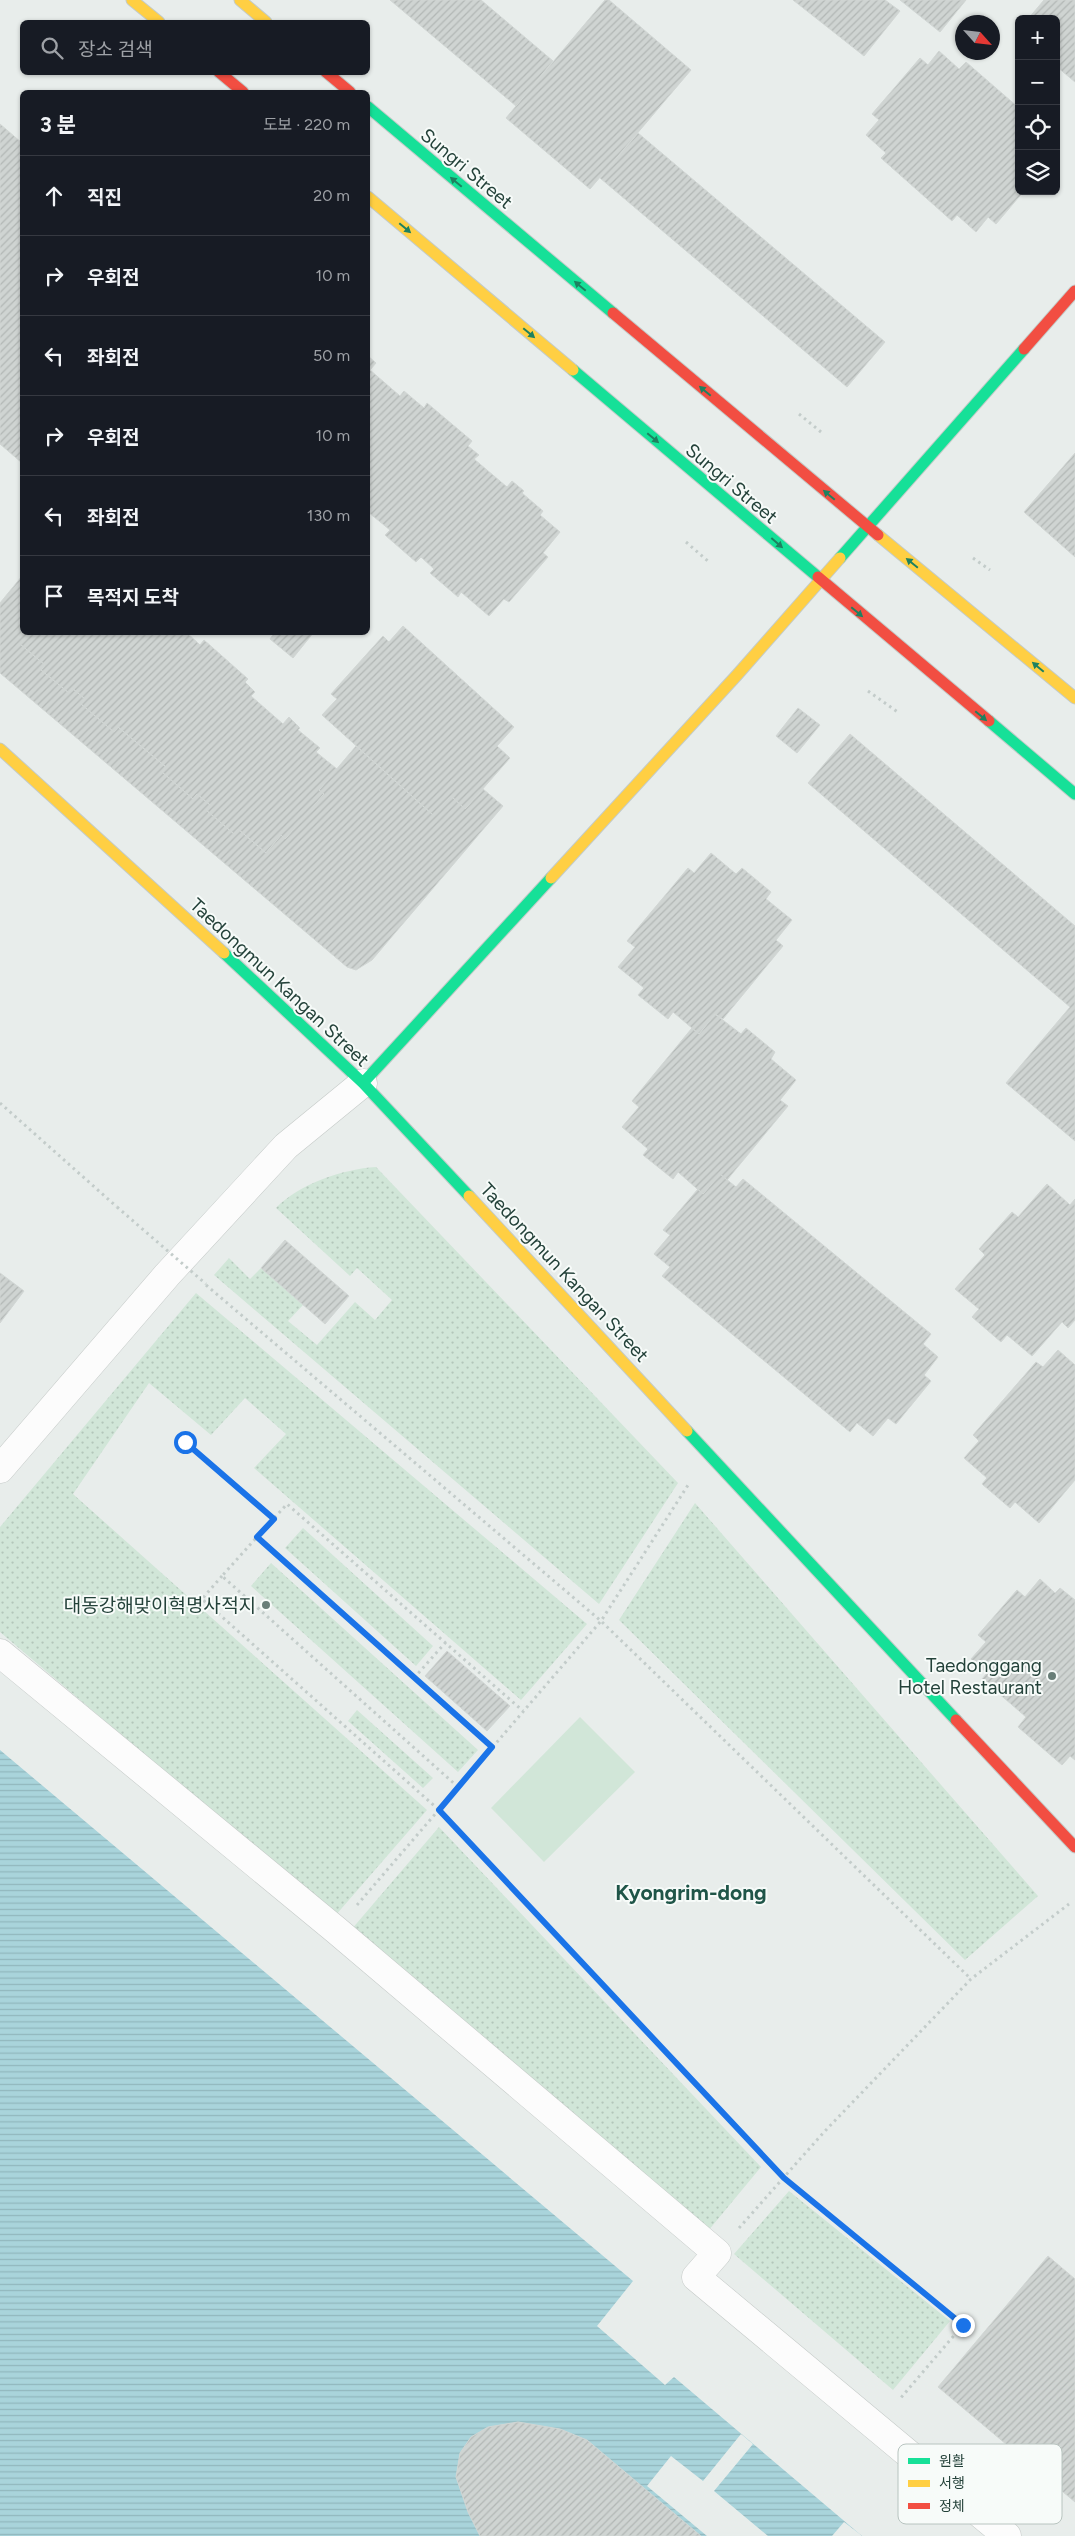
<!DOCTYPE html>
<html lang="ko">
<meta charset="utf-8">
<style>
:root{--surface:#171b24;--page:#20242c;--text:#f1f3f6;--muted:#9ea1a6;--line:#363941}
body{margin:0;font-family:Figtree,"Noto Sans KR",sans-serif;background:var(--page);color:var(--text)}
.controls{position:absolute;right:15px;top:15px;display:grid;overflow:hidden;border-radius:8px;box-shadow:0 1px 4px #0004}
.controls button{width:45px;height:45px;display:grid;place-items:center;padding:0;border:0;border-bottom:1px solid var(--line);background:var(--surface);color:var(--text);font:25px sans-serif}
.compass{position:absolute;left:955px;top:15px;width:45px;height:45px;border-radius:50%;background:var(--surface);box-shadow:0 1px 4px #0004;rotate:117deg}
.stop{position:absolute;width:15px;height:15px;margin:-11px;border:4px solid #1a73e8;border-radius:50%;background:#fff}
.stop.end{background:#1a73e8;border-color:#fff;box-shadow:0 1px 5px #0008}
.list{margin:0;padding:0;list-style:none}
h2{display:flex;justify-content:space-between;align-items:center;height:65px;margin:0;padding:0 20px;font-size:21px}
h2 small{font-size:16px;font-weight:400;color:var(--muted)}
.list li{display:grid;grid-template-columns:32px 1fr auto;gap:15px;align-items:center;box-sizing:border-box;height:80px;padding:0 20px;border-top:1px solid var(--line)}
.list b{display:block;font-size:19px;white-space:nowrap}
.list em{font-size:16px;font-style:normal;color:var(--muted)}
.icon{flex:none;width:28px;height:28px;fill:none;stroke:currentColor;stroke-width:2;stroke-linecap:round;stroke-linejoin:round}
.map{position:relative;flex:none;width:1075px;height:2536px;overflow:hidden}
.search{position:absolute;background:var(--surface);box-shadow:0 1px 4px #0004;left:20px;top:20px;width:350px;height:55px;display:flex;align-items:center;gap:12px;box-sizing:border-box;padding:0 18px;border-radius:8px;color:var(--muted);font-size:19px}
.panel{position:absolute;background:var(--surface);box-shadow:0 1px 4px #0004;left:20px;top:90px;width:350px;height:545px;border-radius:8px}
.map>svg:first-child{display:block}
.grass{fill:url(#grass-dots)}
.green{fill:#d1e6d8}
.water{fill:url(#water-rules)}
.pier{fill:#e8edeb}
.building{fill:url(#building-hatch);stroke:#d1d6d4}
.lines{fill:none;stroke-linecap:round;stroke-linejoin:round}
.street-casing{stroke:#c5cac8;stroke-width:29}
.fast-casing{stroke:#c3cbc8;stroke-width:13}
.slow-casing{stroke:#c3cbc8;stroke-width:13}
.jam-casing{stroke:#c3cbc8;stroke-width:13}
.path{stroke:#c3ccca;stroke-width:3;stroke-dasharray:2.5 4;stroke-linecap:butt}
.street{stroke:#fcfcfc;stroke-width:28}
.fast{stroke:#16e098;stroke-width:11}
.slow{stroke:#ffcf43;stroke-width:11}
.jam{stroke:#f24e42;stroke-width:11}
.path-bridge{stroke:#c3ccca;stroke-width:3;stroke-dasharray:2.5 4;stroke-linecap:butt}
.oneway{fill:#1e8160}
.route{stroke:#1a73e8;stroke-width:6}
.poi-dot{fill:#697e78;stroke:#f7fbf9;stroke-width:2}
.labels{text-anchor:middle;stroke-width:4;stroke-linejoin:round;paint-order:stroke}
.street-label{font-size:19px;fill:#24423a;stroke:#f7fbf9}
.poi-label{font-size:19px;fill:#24423a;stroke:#f7fbf9;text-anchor:end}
.quarter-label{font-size:21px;font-weight:bold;fill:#1f5548;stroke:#f7fbf9}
.key{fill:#f7fbf9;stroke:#b8c4c0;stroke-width:1}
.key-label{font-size:14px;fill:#24423a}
</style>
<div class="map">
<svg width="1075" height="2536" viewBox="0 0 1075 2536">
<defs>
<pattern id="grass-dots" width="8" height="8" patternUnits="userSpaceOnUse" patternTransform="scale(1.25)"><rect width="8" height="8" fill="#d1e6d8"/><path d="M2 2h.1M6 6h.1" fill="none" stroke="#b3c6ba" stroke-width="1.8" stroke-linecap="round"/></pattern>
<pattern id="water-rules" width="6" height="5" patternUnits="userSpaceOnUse" patternTransform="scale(1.25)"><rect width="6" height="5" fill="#a9d4db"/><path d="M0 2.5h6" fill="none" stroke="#91b7bd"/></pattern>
<pattern id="building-hatch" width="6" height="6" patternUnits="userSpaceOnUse" patternTransform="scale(1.25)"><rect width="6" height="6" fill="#cfd4d2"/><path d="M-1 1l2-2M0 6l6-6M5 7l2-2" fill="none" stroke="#b2b7b5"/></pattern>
</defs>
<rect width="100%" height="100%" fill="#e8edeb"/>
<!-- grass -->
<path class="grass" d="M376 1167 678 1483 599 1604 214 1275 229 1258 250 1279 261 1268 303 1305 288 1321 317 1345 355 1302 375 1320 392 1300 357 1268 350 1276 276 1208C299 1184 343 1169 376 1167Z
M196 1293 587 1624 521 1700 254 1468 286 1434 245 1398 211 1435 149 1383 73 1494 427 1810 335 1916 0 1632V1527Z
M695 1503 1038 1896 965 1960 619 1620Z
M303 1528 433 1646 416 1666 285 1548Z
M271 1563 478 1750 458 1772 251 1586Z
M357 1710 433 1778 423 1788 348 1721Z
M439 1827 761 2167 708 2231 351 1930Z
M789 2191 950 2321 893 2390 734 2254Z"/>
<!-- green -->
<path class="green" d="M580 1717 635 1772 544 1862 491 1808Z"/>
<!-- water -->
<path class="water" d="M0 1750 633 2281 597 2326 665 2385 674 2377 862 2536H0Z"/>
<!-- pier -->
<path class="pier" d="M741 2434 753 2444 714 2491 768 2536H707L647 2486 671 2456 703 2481Z
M844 2522 861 2535V2536H832Z"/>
<!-- building -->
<path class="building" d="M390 0H481L553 61 516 106Z
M605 0H609L691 70 590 189 506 118Z
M793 0H885L900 11 864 56Z
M900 0H966L940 32Z
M1044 0H1075V82L1056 66V19H1028Z
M939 51 959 69 966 62 1019 108V191H1024L996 224 988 217 976 232 957 215 952 221 881 158 886 153 866 135 879 120 872 114 920 58 928 65Z
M0 124 22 143V463L0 444Z
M638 133 885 342 847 387 600 178Z
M368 356 376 363 370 370 400 396 404 391 424 408 427 403 472 441 468 446 479 455 474 459 507 487 512 481 524 491 522 493 543 511 540 515 560 532 543 553 548 557 509 602 504 599 489 616 461 592 458 597 430 573 434 569 421 557 416 562 385 535 390 530 368 512Z
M1075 453V557L1024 512Z
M22 576V632H30L20 644 45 665 41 670 69 693 72 688 85 699 81 704 114 732 118 727 166 767 162 772 193 799 197 794 210 805 206 810 234 834 238 829 266 853 281 835 285 839 324 794 319 790 356 746 433 815 451 796 465 809 483 789 503 806 372 960 356 970 347 967 0 673V603Z
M403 626 514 727 497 746 510 758 465 809 451 796 433 815 322 715 337 699 331 694 383 636 389 642Z
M30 632H186L200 645 204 640 248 679 245 682 255 692 251 696 283 724 289 717 300 728 298 730 320 748 316 752 337 769 319 790 324 794 285 839 281 835 266 853 238 829 234 834 206 810 210 805 197 794 193 799 162 772 166 767 118 727 114 732 81 704 85 699 72 688 69 693 41 670 45 665 20 644Z
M275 632H314L293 658 270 639Z
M798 708 820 725 797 753 776 736Z
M850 734 1075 926V1141L1006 1083 1070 1007 808 783Z
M711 853 736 874 742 868 771 892 766 899 792 920 776 940 783 946 723 1019 715 1014 699 1034 673 1012 668 1019 638 995 644 988 618 967 635 947 627 941 688 868 694 873Z
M715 1014 741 1034 746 1028 775 1052 771 1059 796 1080 780 1100 788 1106 727 1180 720 1174 703 1194 678 1172 673 1179 643 1155 648 1149 622 1127 639 1107 632 1101 692 1028 699 1034Z
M720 1174 736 1187 743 1179 931 1334 923 1344 938 1357 924 1375 931 1381 896 1424 888 1418 873 1436 857 1423 850 1432 662 1276 670 1267 654 1254 670 1235 663 1230 698 1189 703 1194Z
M1047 1184 1070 1205 1075 1199V1320L1068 1328 1062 1322 1032 1356 1007 1335 1001 1342 972 1317 979 1309 955 1289 985 1255 979 1249 1012 1212 1018 1217Z
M285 1240 349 1296 325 1324 261 1268Z
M0 1273 24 1291 0 1323Z
M1058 1350 1075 1365V1480L1039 1523 1015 1502 1010 1508 982 1484 987 1478 964 1458 979 1441 973 1435 1036 1362 1043 1367Z
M1040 1579 1055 1593 1060 1588 1075 1600V1760L1070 1756 1062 1765 1018 1727 1026 1717 982 1679 987 1673 971 1659 986 1642 978 1635 1017 1590 1025 1597Z
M447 1651 510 1706 487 1731 425 1676Z
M1048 2256 1075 2279V2502L938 2387Z
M518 2422 560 2429 587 2440 701 2536H480L468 2512 456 2477 460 2453 471 2437 488 2427Z"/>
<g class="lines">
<!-- street casing -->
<g class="street-casing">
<path id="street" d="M0 1469 167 1275 286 1146 363 1083
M0 1653 336 1930 717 2253 696 2277 1007 2536"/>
</g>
<!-- fast casing -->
<g class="fast-casing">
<path id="fast" d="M368 107 613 313
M573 370 818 577
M840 558 1024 349
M989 721 1075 794
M224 953 363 1083 469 1196
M363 1083 551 878
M687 1431 956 1720"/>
</g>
<!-- slow casing -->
<g class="slow-casing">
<path id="slow" d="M132 0 159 22
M240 0 266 22
M368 197 573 370
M878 535 1075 698
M0 749 224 953
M551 878 737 675 840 558
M469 1196 687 1431"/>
</g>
<!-- jam casing -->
<g class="jam-casing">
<path id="jam" d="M219 72 243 92
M326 72 350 92
M613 313 878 535
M1024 349 1075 291
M818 577 989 721
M956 1720 1075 1847"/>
</g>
<!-- path -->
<path class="path" d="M799 414 821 432
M686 542 709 562
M973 558 990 570
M868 691 899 713
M0 1103 117 1207
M206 1285 601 1621 971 1979
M185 1442 274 1519
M257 1537 287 1504 523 1711
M222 1576 202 1599 439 1810 784 2178 963 2325 899 2400
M414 1678 446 1642
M458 1787 222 1576 257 1537 492 1747
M357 1905 601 1621 690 1482
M739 2228 824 2132 971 1979 1069 1904"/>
<!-- street -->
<use href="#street" class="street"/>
<!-- fast -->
<use href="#fast" class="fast"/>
<!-- slow -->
<use href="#slow" class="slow"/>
<!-- jam -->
<use href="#jam" class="jam"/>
<!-- path-bridge -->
<path class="path-bridge" d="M117 1207 206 1284"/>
</g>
<!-- one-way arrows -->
<defs><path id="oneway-solid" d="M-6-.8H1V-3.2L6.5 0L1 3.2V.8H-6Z" transform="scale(1.25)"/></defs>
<g class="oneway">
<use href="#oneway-solid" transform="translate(456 182) rotate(-140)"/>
<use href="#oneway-solid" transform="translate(405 228) rotate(40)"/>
<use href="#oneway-solid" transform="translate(580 286) rotate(-140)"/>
<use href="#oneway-solid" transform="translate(529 333) rotate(40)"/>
<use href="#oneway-solid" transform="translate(705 391) rotate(-140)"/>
<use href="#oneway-solid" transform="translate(653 438) rotate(40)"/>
<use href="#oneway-solid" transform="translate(829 495) rotate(-140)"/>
<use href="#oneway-solid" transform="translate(777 543) rotate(41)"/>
<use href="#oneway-solid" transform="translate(912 563) rotate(-141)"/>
<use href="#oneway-solid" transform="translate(857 612) rotate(40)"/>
<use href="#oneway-solid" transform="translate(1038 667) rotate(-140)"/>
<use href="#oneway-solid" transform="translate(981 716) rotate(40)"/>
</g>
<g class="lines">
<!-- route -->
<path class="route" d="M185 1442 274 1519 257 1537 492 1747 439 1810 784 2178 963 2325"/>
</g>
<!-- markers -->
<g class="poi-dot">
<circle cx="266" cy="1605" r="5"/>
<circle cx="1052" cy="1676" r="5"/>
</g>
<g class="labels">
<!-- street labels -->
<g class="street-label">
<text transform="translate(467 168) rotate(40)" y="7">Sungri Street</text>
<text transform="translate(732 483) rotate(40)" y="7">Sungri Street</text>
<text transform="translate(280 982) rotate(43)" y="7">Taedongmun Kangan Street</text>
<text transform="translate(565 1272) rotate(47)" y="7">Taedongmun Kangan Street</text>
</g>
<!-- poi labels -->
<g class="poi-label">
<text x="256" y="1612">대동강해맞이혁명사적지</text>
<text x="1042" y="1672">Taedonggang<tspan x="1042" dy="22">Hotel Restaurant</tspan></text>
</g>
<!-- quarter labels -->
<g class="quarter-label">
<text x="691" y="1900">Kyongrim-dong</text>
</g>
</g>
<!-- legend -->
<rect x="898" y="2444" width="164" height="80" rx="8" class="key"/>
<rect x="908" y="2458" width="22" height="6" fill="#16e098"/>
<rect x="908" y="2480" width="22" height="7" fill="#ffcf43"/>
<rect x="908" y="2503" width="22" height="6" fill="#f24e42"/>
<g class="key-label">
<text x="939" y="2466">원활</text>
<text x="939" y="2488">서행</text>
<text x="939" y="2511">정체</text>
</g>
</svg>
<div class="controls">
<button>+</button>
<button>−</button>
<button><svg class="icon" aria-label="locate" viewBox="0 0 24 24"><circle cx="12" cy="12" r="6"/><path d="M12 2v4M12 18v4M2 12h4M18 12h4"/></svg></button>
<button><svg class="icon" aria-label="layers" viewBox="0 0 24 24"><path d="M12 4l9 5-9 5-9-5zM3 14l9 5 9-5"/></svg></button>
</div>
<svg class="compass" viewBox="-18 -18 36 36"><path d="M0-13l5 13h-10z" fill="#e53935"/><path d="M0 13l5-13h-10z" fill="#9ea1a6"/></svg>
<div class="stop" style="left:185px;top:1442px"></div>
<div class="stop end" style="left:963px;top:2325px"></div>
<div class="search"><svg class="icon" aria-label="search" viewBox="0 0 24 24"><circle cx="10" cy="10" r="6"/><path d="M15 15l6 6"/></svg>장소 검색</div>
<section class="panel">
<h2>3 분<small>도보 · 220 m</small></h2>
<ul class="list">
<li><svg class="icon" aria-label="ahead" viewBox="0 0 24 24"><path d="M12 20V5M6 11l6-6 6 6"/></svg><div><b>직진</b></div><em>20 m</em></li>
<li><svg class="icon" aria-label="right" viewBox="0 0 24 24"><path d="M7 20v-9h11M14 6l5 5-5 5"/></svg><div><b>우회전</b></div><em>10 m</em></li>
<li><svg class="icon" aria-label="left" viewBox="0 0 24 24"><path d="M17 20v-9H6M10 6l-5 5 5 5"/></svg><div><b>좌회전</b></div><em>50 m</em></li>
<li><svg class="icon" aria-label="right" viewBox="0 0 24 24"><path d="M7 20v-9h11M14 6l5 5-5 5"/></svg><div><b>우회전</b></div><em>10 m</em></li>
<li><svg class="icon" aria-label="left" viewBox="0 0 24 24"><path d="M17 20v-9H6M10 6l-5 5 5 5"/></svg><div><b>좌회전</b></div><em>130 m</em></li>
<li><svg class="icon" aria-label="arrive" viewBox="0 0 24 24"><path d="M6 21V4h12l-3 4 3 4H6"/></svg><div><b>목적지 도착</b></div></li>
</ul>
</section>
</div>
